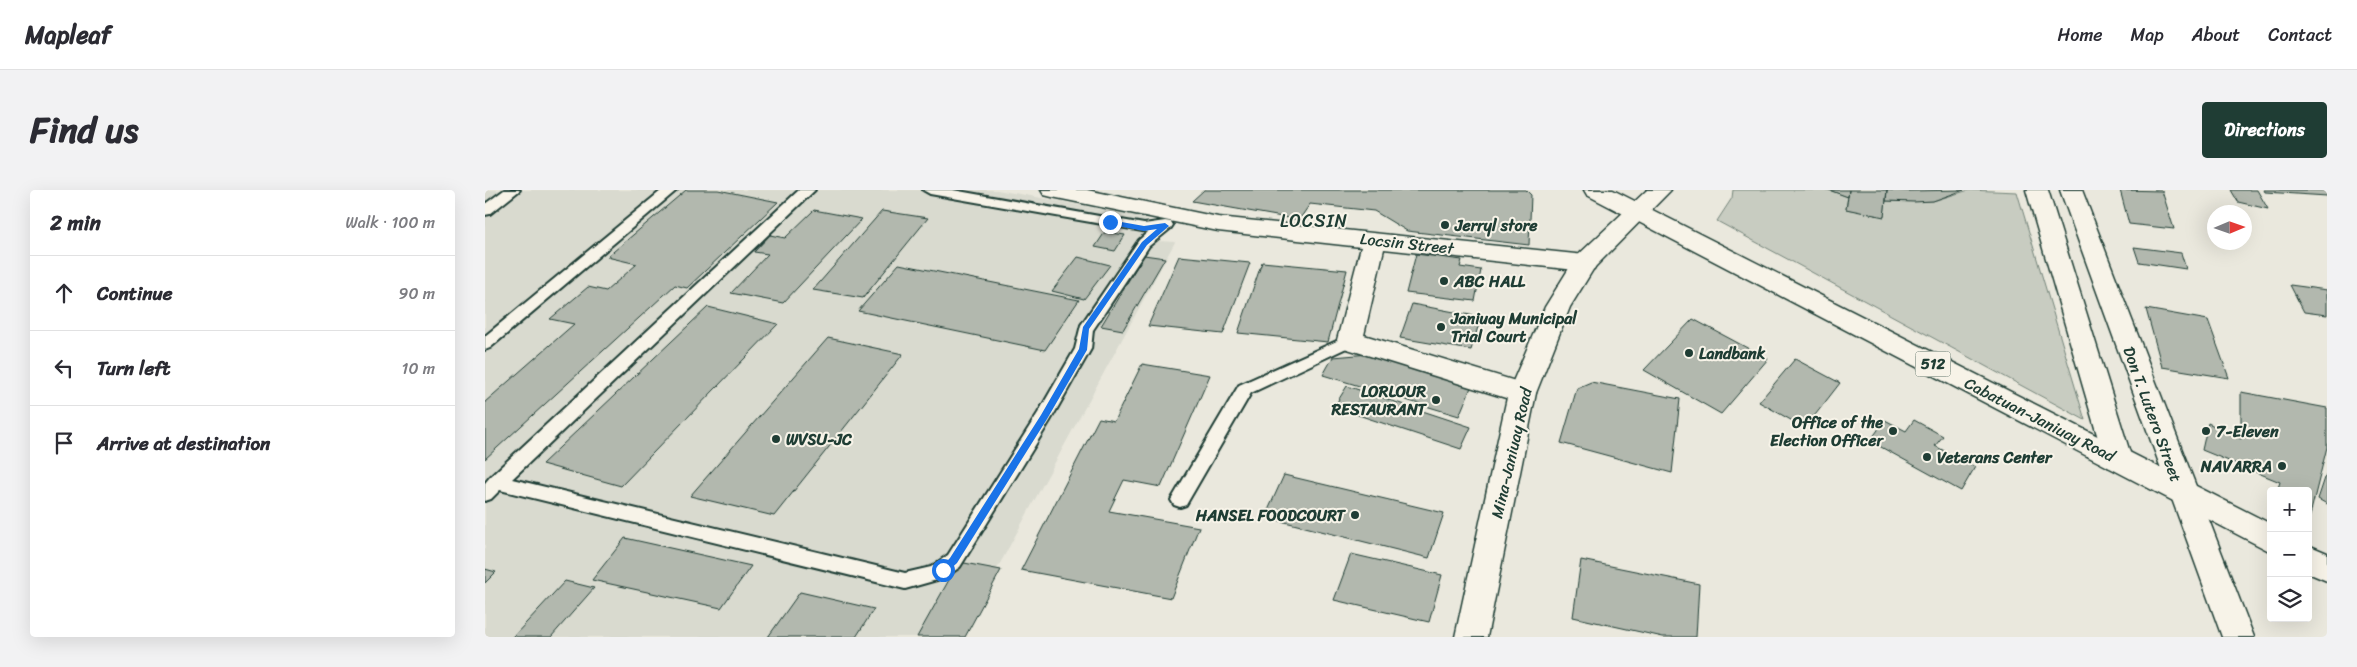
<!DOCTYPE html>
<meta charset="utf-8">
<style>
:root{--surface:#fff;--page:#f2f2f3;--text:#2b2b33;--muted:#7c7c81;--line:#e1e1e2;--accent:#1f3d34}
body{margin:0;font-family:Sriracha,sans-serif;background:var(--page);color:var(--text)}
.controls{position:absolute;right:15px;bottom:15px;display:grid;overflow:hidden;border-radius:5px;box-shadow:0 5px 20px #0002}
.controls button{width:45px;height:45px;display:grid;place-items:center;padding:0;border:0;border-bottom:1px solid var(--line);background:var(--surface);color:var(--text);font:25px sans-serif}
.compass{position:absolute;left:1722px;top:15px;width:45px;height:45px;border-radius:50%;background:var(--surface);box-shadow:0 5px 20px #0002;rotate:88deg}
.stop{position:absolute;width:15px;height:15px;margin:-11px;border:4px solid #1a73e8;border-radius:50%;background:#fff}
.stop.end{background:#1a73e8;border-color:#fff;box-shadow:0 1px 5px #0008}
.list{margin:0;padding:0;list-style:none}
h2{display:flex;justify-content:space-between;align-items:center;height:65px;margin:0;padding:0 20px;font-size:21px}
h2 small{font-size:16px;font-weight:400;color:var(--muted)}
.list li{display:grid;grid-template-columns:32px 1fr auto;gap:15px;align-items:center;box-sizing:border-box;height:75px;padding:0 20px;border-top:1px solid var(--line)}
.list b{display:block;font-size:19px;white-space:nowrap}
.list em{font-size:16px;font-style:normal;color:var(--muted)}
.icon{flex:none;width:28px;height:28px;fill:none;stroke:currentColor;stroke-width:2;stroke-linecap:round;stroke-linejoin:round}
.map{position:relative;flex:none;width:1842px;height:447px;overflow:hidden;border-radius:5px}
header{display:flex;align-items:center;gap:30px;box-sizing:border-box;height:70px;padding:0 25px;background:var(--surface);border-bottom:1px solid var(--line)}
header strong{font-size:24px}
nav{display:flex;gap:28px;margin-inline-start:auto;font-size:18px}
.intro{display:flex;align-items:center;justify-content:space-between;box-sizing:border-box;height:120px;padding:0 30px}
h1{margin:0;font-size:35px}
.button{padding:12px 22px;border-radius:5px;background:var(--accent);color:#fff;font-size:18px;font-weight:700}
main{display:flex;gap:30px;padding:0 30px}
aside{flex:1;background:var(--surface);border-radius:5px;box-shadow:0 5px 20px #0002}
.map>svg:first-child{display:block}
.built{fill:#d9dacf}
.green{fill:#c8ccc1;stroke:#74847a}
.building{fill:#b2b8ae;stroke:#1f3d34}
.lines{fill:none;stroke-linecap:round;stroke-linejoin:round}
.lane-casing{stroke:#1f3d34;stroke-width:4}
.street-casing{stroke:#1f3d34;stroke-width:3}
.secondary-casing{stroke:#1f3d34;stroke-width:3}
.primary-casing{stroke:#1f3d34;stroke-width:3}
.lane{fill:#f7f3e8;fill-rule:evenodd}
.street{fill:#f7f3e8;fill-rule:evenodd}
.secondary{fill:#f7f3e8;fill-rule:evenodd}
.primary{fill:#f7f3e8;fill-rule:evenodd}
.route{fill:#1a73e8}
.poi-dot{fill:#1f3d34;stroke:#f7f3e8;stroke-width:2}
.labels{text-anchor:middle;stroke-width:4;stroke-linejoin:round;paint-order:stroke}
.shield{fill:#f7f3e8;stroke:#60746a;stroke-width:1}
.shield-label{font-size:15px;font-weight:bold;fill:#1f3d34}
.poi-label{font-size:16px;font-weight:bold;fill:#1f3d34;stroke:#f7f3e8;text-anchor:start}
.street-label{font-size:16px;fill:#1f3d34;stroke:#f7f3e8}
.neighbourhood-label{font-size:18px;letter-spacing:1px;fill:#1f3d34;stroke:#f7f3e8}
</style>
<header>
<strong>Mapleaf</strong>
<nav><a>Home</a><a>Map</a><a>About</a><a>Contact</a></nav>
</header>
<div class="intro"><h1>Find us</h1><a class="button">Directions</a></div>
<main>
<aside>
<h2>2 min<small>Walk · 100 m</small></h2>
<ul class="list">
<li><svg class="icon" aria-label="ahead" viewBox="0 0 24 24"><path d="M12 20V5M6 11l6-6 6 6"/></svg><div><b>Continue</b></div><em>90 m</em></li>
<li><svg class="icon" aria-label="left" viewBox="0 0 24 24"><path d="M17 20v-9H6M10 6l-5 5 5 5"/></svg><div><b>Turn left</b></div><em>10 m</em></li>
<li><svg class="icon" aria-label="arrive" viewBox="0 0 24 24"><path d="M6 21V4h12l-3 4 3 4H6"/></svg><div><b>Arrive at destination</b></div></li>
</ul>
</aside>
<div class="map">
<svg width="1842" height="447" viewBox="0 0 1842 447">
<rect width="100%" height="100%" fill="#eae8dd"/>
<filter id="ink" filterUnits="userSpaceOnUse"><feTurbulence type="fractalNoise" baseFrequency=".02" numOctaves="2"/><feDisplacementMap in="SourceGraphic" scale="10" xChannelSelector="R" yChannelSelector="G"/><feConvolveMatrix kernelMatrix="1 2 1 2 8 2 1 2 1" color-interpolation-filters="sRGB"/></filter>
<g filter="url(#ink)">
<!-- built -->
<path class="built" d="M0 0H512L661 27 657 50 690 52 475 447H0Z"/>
<!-- green -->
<path class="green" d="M1248 0H1344L1363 7 1361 19 1399 26 1401 11H1448L1484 0 1532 2 1600 230 1232 31 1247 8Z"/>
<!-- building -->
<path class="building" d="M201 0H233L293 12 202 98 190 95 0 269V212L89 134 65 129 103 97 121 101 152 74 122 67Z
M719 0H1041L1046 5 1044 55 922 41 889 21 825 14 814 30 707 11Z
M1344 0H1364L1363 7Z
M1364 0H1402L1399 27 1361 19Z
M1402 0 1424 1 1479 0 1448 11 1429 12 1401 11Z
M1635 0 1677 1 1689 39 1644 34Z
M1746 0H1772L1783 19 1753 12Z
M1779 0H1842V6L1780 2Z
M329 20 377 29 298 113 246 103 283 64 269 62 285 45 300 48Z
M397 21 443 28 378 108 328 100Z
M620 42 640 45 630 61 610 57Z
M1649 57 1696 63 1701 79 1654 72Z
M931 64 977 70 975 77 996 80 990 111 921 103Z
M659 65 680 68 638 140 616 136Z
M694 66 765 73 738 144 663 136Z
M593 67 625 75 599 109 567 101Z
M777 72 862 80 843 152 753 143Z
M414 74 594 110 560 160 373 121Z
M1805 95 1842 100V125L1819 122Z
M927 114 996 127 986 160 915 148Z
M223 117 293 134 136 296 57 274Z
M1661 119 1723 130 1744 188 1677 177Z
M1208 129 1283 169 1236 224 1159 180Z
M343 148 418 164 289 326 205 306Z
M884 164 987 195 974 226 838 185 848 167Z
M1310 169 1355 193 1320 238 1274 212Z
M657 174 725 185 676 297 639 290 624 321 714 337 686 408 536 380 614 228 629 231Z
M1106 192 1195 209 1187 283 1076 253 1092 198Z
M862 196 986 237 976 259 849 217Z
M1756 202 1842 218V257L1823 333V301H1792L1795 292 1717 260 1723 233 1756 249Z
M1400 230 1421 241 1429 230 1458 246 1450 256 1490 277 1476 301 1385 251Z
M1842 282V314L1833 309Z
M799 285 959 323 944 368 780 327Z
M140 348 266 376 236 418 107 390Z
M866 364 957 385 944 432 849 410Z
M1096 370 1214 394 1211 447H1178L1088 427Z
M474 372 516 380 480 447H432Z
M0 379 11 382 0 393Z
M80 391 109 398 66 447H28Z
M315 402 389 419 371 447H283Z"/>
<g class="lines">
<!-- lane casing -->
<g class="lane-casing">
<path id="lane" d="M19 0H35L5 24 0 25V14Z
M177 0H192L5 158 0 160V146Z
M314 0H330L27 289 420 383 446 377 463 365 553 223 590 159 596 135 654 50 663 42 445 4 438 0H468L659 34 680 31 686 32 688 35 686 38 664 56 608 140 606 159 565 231 475 377 459 388 420 399 15 300 6 309 0 311V293L5 287Z
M865 145 870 146 873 150 870 154 766 203 701 315 695 317 689 315 686 310 689 305 754 195Z"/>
</g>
<!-- street casing -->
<g class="street-casing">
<path id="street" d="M556 0H602L733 27 1100 65 1109 67 1112 73 1109 79 1100 81 899 59 879 145 1047 196 1051 203 1047 210 1037 213 856 157 852 150 876 57 733 41 567 7 559 5Z"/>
</g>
<!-- secondary casing -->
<g class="secondary-casing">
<path id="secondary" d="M1162 0H1186L1109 78 1085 117 1051 203 1002 447H970L1023 203 1060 117 1091 67Z
M1541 0H1563L1647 269 1643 277 1633 280 1623 277 1619 269Z
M1575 0H1597L1769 447H1737Z"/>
</g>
<!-- primary casing -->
<g class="primary-casing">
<path id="primary" d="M1099 0H1128L1786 334V362L1102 5Z
M1823 355 1842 363V391L1823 383Z"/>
</g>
<!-- lane -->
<use href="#lane" class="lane"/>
<!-- street -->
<use href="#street" class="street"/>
<!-- secondary -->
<use href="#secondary" class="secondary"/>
<!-- primary -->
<use href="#primary" class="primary"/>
</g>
</g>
<!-- route -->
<path class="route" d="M625 30 659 36 680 33 684 36 662 55 604 139 602 160 562 229 472 373 461 383H455V378L465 368 556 225 594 159 598 137 657 52 672 39 659 41 622 34V31Z"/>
<!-- markers -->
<g class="poi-dot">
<circle cx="960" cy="35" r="5"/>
<circle cx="959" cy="91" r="5"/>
<circle cx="956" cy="137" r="5"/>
<circle cx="1204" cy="163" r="5"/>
<circle cx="951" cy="210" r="5"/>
<circle cx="1408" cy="241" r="5"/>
<circle cx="1721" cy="241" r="5"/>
<circle cx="291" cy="249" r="5"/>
<circle cx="1442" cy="267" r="5"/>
<circle cx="1797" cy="276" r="5"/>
<circle cx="870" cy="325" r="5"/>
</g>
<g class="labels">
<!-- shield labels -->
<rect class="shield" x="1430.5" y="161.5" width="35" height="25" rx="4"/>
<g class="shield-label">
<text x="1448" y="179">512</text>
</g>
<!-- poi labels -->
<g class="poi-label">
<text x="970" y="41">Jerryl store</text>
<text x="969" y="97">ABC HALL</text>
<text x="966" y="134">Janiuay Municipal<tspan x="966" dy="18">Trial Court</tspan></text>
<text x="1214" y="169">Landbank</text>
<text x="941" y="207" text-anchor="end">LORLOUR<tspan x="941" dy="18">RESTAURANT</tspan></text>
<text x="1398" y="238" text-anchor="end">Office of the<tspan x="1398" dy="18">Election Officer</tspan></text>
<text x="1731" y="247">7-Eleven</text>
<text x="301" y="255">WVSU-JC</text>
<text x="1452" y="273">Veterans Center</text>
<text x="1787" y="282" text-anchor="end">NAVARRA</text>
<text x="860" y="331" text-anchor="end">HANSEL FOODCOURT</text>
</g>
<!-- street labels -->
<g class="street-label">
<text transform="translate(922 53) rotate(6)" y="6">Locsin Street</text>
<text transform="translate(1668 224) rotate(70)" y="6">Don T. Lutero Street</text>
<text transform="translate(1555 229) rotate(27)" y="6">Cabatuan-Janiuay Road</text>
<text transform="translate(1026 263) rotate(-77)" y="6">Mina-Janiuay Road</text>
</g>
<!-- neighbourhood labels -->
<g class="neighbourhood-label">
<text x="829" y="37">LOCSIN</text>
</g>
</g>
</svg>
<div class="controls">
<button>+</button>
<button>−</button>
<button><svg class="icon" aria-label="layers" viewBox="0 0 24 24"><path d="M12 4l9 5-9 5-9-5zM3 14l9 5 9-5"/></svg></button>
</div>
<svg class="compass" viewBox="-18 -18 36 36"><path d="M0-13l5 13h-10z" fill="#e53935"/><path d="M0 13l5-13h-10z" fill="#7c7c81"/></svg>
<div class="stop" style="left:458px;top:380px"></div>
<div class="stop end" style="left:625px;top:32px"></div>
</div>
</main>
